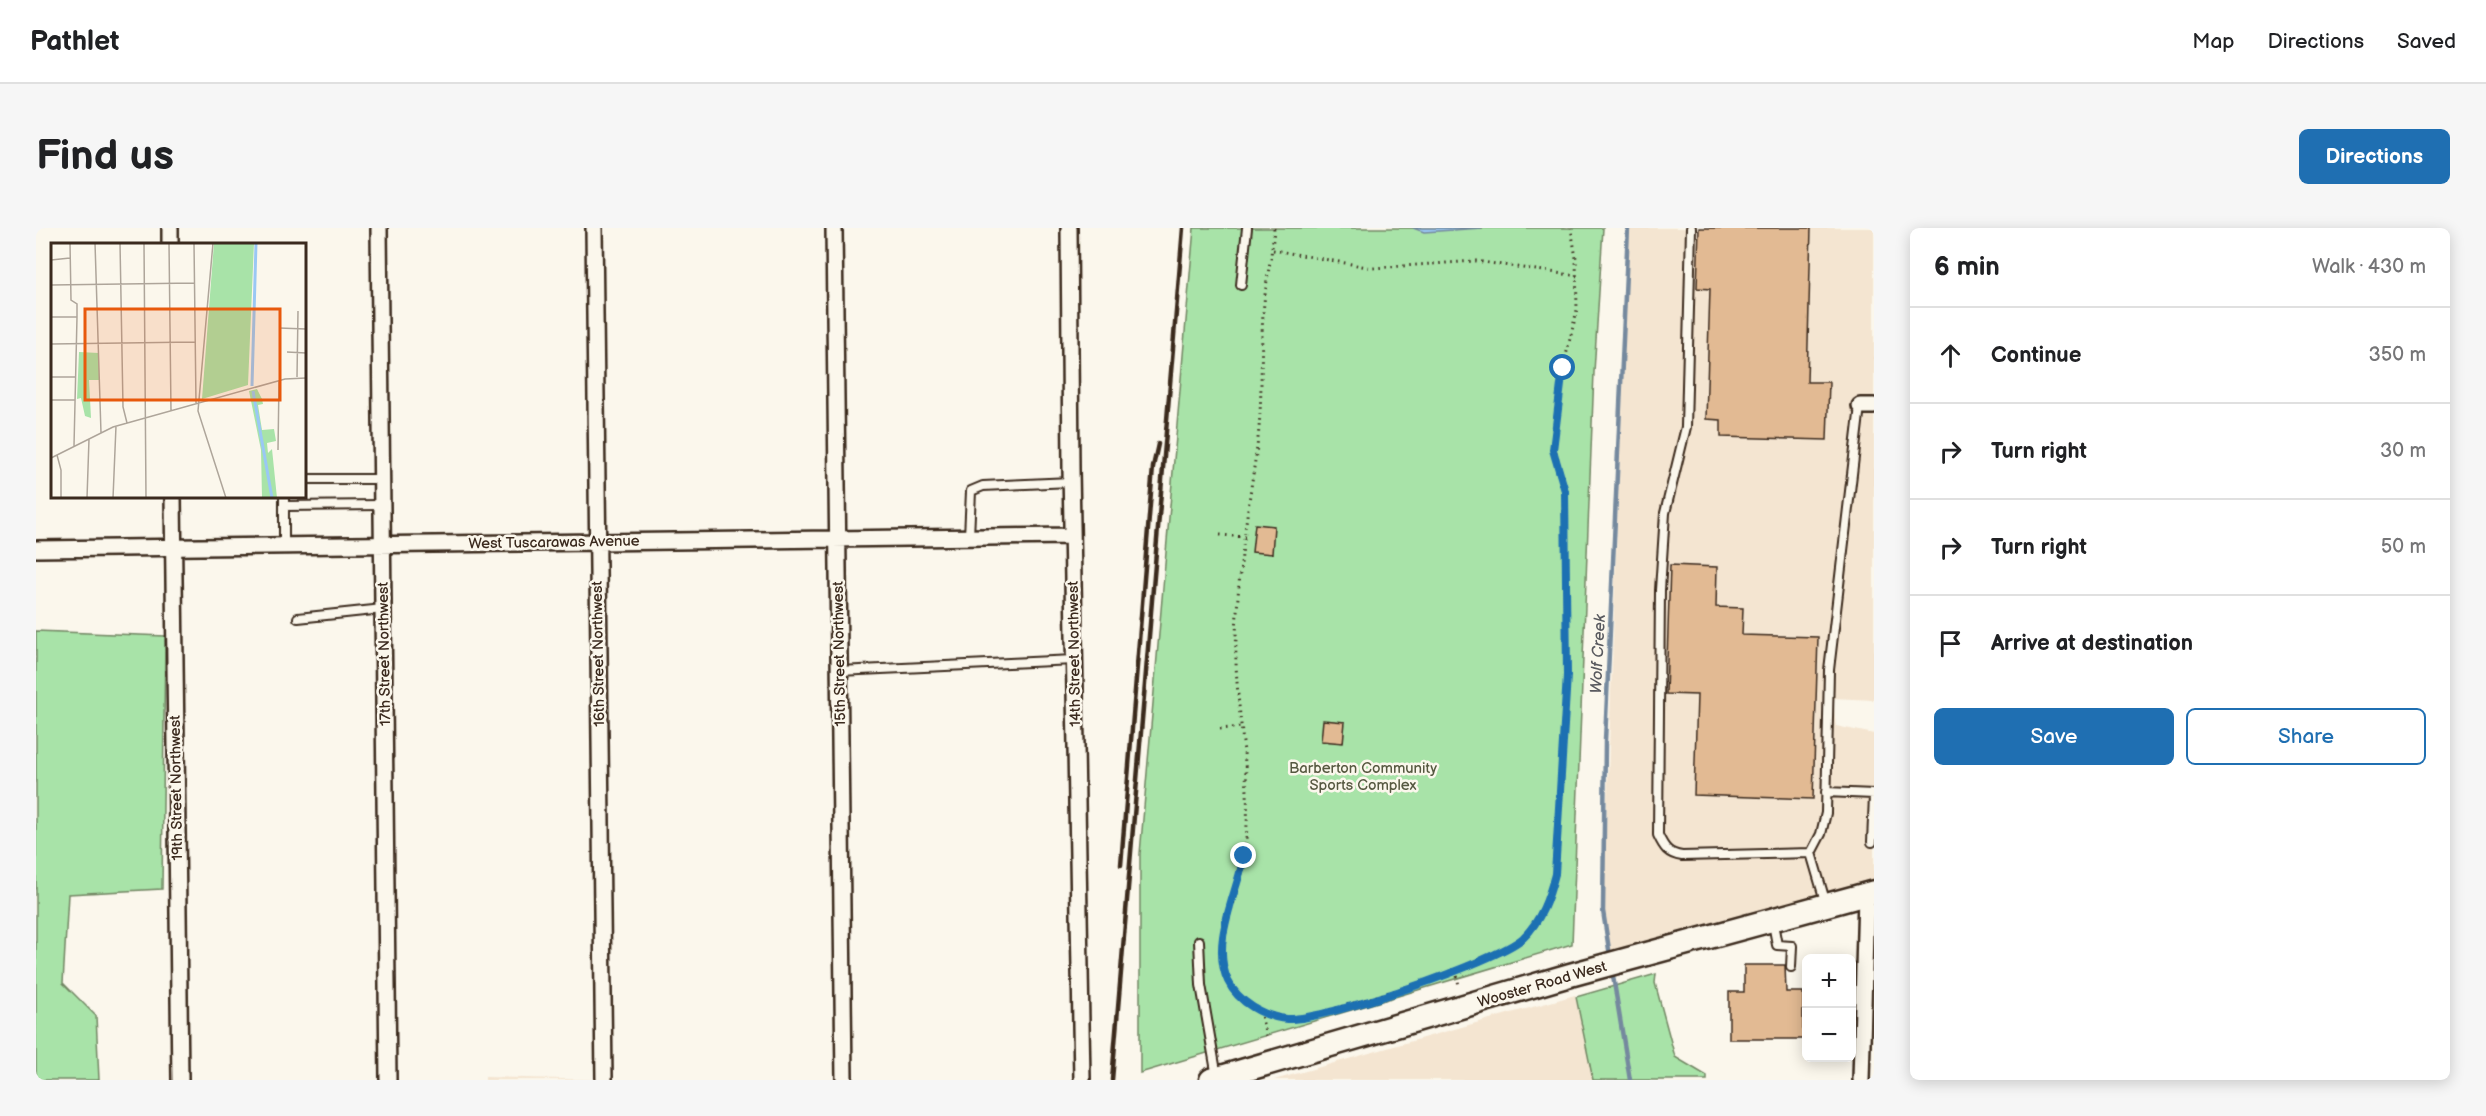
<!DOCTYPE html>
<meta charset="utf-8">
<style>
:root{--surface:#fff;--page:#f6f6f6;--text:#202124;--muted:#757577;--line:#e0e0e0;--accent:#1f6fb2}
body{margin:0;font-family:"Balsamiq Sans",sans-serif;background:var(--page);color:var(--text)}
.controls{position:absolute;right:18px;bottom:18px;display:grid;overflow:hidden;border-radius:9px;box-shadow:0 3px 15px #0003}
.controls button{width:54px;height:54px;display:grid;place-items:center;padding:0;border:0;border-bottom:2px solid var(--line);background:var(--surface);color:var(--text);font:30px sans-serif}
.stop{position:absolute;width:18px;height:18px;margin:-14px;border:4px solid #1f6fb2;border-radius:50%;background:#fff}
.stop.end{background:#1f6fb2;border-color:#fff;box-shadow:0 2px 6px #0008}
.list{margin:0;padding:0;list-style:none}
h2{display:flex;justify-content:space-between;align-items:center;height:78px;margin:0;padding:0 24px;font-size:26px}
h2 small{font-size:20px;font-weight:400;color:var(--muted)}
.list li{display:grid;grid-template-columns:39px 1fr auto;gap:18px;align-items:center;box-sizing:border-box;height:96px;padding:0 24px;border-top:2px solid var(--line)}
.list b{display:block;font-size:22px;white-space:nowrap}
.list em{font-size:20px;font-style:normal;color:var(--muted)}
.actions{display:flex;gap:12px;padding:18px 24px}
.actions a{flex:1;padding:14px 0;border:2px solid var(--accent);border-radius:9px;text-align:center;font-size:21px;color:var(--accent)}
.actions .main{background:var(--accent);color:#fff}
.icon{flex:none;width:33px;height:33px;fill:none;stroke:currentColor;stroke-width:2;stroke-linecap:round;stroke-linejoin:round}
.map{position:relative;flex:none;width:1838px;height:852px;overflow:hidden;border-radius:9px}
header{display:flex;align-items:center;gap:36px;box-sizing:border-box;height:84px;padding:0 30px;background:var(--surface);border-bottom:2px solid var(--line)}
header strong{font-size:28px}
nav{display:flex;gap:33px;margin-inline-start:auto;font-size:21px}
.intro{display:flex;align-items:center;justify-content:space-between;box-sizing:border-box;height:144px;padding:0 36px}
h1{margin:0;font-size:42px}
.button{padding:15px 27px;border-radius:9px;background:var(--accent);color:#fff;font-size:21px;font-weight:700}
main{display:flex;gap:36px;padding:0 36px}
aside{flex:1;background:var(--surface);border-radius:9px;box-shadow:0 3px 15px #0003}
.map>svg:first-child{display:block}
.built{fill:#f4e5d1}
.green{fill:#a8e3a8;stroke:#728663;stroke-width:1.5}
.water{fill:#9ac8f4;stroke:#74899e;stroke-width:1.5}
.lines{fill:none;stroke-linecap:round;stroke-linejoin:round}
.stream{stroke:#74899e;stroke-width:4.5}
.building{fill:#e2ba93;stroke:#3b2a1e;stroke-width:1.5}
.service-casing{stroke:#3b2a1e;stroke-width:12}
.minor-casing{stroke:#3b2a1e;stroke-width:20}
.secondary-casing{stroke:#3b2a1e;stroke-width:27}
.path{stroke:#3b2a1e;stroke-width:3;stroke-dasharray:1.5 4.5;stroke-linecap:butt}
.service{stroke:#fbf7ec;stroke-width:8}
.minor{stroke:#fbf7ec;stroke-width:15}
.secondary{stroke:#fbf7ec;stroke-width:22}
.rail{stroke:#3b2a1e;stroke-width:4.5}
.route{stroke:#1f6fb2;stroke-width:8}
.labels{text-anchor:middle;stroke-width:5;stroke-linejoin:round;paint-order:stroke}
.street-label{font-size:15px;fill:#3b2a1e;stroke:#fbf7ec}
.park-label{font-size:15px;fill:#565840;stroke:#fbf7ec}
.water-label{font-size:16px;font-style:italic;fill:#58595e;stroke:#fbf7ec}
.inset-river{fill:none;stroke:#9ac8f4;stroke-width:3}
.inset-road{fill:none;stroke:#aea59a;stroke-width:1.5}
.view{fill:#e8590c;fill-opacity:0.15;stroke:#e8590c;stroke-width:3}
.inset-edge{fill:none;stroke:#3b2a1e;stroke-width:3}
</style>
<header>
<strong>Pathlet</strong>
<nav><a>Map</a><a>Directions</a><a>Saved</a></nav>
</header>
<div class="intro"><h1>Find us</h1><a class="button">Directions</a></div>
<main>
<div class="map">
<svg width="1838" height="852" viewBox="0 0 1838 852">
<rect width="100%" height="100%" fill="#fbf7ec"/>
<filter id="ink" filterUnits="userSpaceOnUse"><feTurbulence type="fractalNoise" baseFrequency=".0167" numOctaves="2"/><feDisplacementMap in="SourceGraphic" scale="12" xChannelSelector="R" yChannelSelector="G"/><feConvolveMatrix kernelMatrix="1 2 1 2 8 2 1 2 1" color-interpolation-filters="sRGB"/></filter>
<g filter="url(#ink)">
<!-- built -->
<path class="built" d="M1592 0H1838V472L1797 470 1800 498 1838 506V664L1577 735 1567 683Z
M1539 767 1557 852H1238Z
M449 849 566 852H449Z"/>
<!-- green -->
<path class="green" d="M1158 0H1567L1558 144 1536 716 1104 845V626Z
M0 403 129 408 126 661 32 666 27 755 60 788 63 852H0Z
M1620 746 1619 755 1639 829 1671 848V852H1557L1540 769Z"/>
<!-- water -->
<path class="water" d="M1377 0H1446L1388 4Z"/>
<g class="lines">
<!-- stream -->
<path class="stream" d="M1574 728 1567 683 1569 513 1592 0
M1576 742 1594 852"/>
</g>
<!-- building -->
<path class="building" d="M1663 0H1775L1771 154H1793L1791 212 1685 209V192L1670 191 1674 61 1661 60Z
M1219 296 1238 298 1236 326 1216 324Z
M1634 337 1681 339 1680 379 1707 380 1706 407 1782 409 1777 571 1658 567 1661 467 1630 466Z
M1287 492 1309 494 1307 515 1285 513Z
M1708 737H1749L1750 764H1767V811H1693V764H1708Z"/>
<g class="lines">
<!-- service casing -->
<g class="service-casing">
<path id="service" d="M1655 0 1650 199 1629 285 1624 362 1622 607C1628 620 1632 626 1646 628L1775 625
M1205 57 1211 0
M268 251H346
M248 268V318
M248 278 346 277
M933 309 935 263 947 258 1035 254
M262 390 347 381
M803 443 1038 432
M1790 564 1838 566
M1836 614 1838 568
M1790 676 1775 625 1785 606 1790 585 1793 442 1824 178
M1737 695 1741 717 1756 718 1755 739
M1163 713 1165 757 1181 849"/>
</g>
<!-- minor casing -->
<g class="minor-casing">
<path id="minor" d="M134 0V16
M343 0 352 852
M558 0 568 852
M798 0 808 852
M1033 0 1035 241 1046 852
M1824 178H1838
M137 268 144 852
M0 321 1036 308
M1825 852 1830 667"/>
</g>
<!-- secondary casing -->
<g class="secondary-casing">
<path id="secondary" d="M1175 852 1534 747 1838 664"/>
</g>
<!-- path -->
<path class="path" d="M1238 0C1236 29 1229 57 1227 86 1224 132 1227 180 1220 226 1211 287 1201 350 1200 411 1198 474 1214 535 1211 597 1210 615 1208 634 1203 651 1196 683 1176 720 1192 753 1205 780 1237 790 1265 791L1389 754 1470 722 1487 710 1501 693 1512 670 1519 646 1522 611 1531 447 1529 263 1517 214 1527 140 1541 82 1540 30 1535 0
M1237 22 1337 40 1440 33 1541 48
M1184 307 1209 309
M1184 501 1206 499
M1420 742 1423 758
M1224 783 1231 812"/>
<!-- service -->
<use href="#service" class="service"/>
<!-- minor -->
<use href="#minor" class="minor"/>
<!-- secondary -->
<use href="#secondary" class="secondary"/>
<!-- rail -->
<path class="rail" d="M1085 637 1117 239 1122 216
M1076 852 1147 0"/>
</g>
</g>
<g class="lines" filter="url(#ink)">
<!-- route -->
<path class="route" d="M1208 628C1201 666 1174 715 1192 753 1202 774 1228 789 1251 791 1287 793 1460 734 1487 710 1505 693 1513 669 1519 646L1531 447 1529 263 1517 222 1527 140"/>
</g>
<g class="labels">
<!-- street labels -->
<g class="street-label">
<text transform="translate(518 314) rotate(-1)" y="5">West Tuscarawas Avenue</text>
<text transform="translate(348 426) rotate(-91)" y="5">17th Street Northwest</text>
<text transform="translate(562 426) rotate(-91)" y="5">16th Street Northwest</text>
<text transform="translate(803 426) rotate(-91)" y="5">15th Street Northwest</text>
<text transform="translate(1038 426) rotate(-91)" y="5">14th Street Northwest</text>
<text transform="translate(140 560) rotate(-91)" y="5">19th Street Northwest</text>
<text transform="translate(1506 756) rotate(-16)" y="5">Wooster Road West</text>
</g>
<!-- park labels -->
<g class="park-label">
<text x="1327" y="545">Barberton Community<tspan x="1327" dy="17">Sports Complex</tspan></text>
</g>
<!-- water labels -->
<g class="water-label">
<text transform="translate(1561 426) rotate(-87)" y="6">Wolf Creek</text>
</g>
</g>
<!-- overview -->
<g transform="translate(15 15)">
<rect width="255" height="255" fill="#fbf7ec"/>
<path d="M163 0H203L197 142 151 156ZM28 109 48 110V137H38L40 175 34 173 30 155 26 156ZM206 146 211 156 212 161 207 162 211 187 223 186 225 198 216 200 217 210 221 206 226 255H211L210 207 198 148Z" fill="#a8e3a8"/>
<path class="inset-river" d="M201 143 205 0M202 148 221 255"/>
<path class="inset-road" d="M19 0 20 57 26 61V74L23 203M44 0 50 190M69 0 72 164 76 180M93 0 95 255M118 0 120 168M143 0 145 160M162 0 147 168 175 255M0 17 19 15M0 42 144 40M0 74H26M228 85 255 86M0 101 144 99M236 109 255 110M0 134H25M246 134 247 68M0 157H24M227 207 228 138M6 212 10 227V255M0 215 62 184 234 136 255 135M36 255 38 196M62 255 65 183"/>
<path class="view" d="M34 66H229V157H34Z"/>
<rect width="255" height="255" class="inset-edge"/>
</g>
</svg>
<div class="controls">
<button>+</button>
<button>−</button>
</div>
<div class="stop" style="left:1527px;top:140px"></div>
<div class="stop end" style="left:1208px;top:628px"></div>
</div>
<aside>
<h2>6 min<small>Walk · 430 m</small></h2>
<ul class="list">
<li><svg class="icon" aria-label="ahead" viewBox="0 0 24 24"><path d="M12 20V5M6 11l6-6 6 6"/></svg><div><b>Continue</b></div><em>350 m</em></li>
<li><svg class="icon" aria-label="right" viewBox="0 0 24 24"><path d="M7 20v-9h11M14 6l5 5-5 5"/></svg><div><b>Turn right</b></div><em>30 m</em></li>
<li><svg class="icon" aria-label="right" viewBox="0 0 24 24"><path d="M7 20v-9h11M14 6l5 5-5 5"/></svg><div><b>Turn right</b></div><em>50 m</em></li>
<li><svg class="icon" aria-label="arrive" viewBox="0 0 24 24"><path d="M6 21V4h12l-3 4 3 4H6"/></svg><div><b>Arrive at destination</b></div></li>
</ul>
<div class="actions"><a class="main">Save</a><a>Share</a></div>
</aside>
</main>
